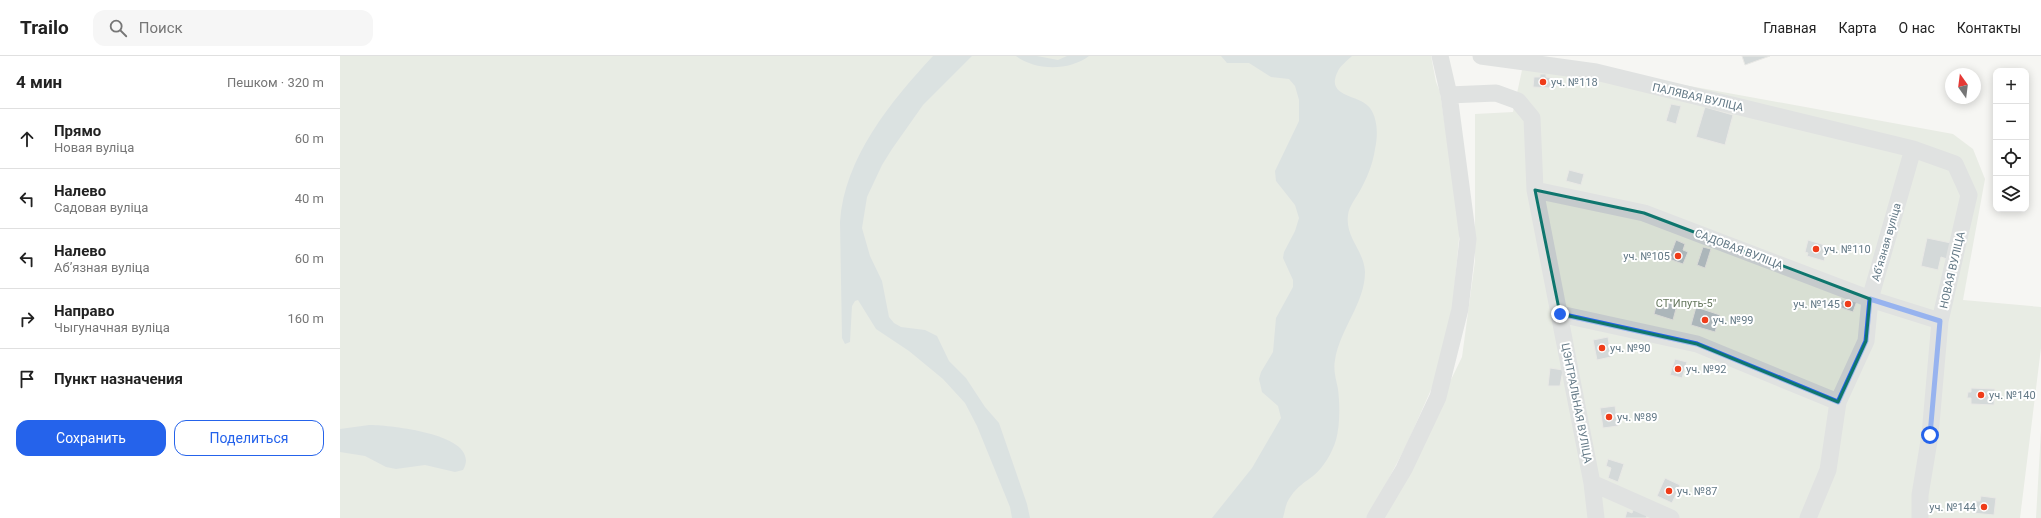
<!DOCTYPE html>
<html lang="ru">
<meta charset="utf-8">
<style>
:root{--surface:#fff;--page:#f6f6f6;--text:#222;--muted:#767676;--line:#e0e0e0;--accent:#2563eb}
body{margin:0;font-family:Roboto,sans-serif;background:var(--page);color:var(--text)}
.controls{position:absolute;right:12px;top:12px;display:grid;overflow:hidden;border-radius:8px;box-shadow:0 2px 10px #0003}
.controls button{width:36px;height:36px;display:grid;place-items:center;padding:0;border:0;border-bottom:1px solid var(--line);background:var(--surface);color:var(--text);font:20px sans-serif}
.compass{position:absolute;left:1605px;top:12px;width:36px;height:36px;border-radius:50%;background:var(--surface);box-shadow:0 2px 10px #0003;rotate:346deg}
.stop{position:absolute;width:12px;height:12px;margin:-9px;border:3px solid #2563eb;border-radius:50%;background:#fff}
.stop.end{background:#2563eb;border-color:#fff;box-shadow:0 1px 4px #0008}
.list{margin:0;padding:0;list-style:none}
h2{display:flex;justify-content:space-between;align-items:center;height:52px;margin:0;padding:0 16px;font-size:17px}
h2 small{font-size:13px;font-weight:400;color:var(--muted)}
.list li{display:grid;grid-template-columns:26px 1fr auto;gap:12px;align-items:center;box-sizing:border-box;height:60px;padding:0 16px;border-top:1px solid var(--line)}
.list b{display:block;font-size:15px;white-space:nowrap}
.list p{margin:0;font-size:13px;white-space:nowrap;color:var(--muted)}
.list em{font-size:13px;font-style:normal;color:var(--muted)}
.actions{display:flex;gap:8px;padding:12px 16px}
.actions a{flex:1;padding:9px 0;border:1px solid var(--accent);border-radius:12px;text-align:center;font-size:14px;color:var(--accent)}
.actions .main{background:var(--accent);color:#fff}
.icon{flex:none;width:22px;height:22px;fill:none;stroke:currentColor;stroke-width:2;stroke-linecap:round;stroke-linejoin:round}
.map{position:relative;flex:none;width:1701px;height:462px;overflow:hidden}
header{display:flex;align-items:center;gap:24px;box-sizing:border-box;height:56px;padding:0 20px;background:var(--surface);border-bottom:1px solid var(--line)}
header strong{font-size:19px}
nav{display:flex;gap:22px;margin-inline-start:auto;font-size:14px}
.search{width:280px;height:36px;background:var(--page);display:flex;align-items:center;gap:10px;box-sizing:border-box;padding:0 14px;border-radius:12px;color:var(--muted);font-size:15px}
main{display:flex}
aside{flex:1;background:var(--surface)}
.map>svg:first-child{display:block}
.green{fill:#d8dfd3}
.water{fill:#bbcacd}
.building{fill:#acb6ba;stroke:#d8d8d5}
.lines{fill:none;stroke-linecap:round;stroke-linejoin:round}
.minor{stroke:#c5cacc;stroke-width:17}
.route{stroke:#2563eb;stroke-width:5}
.marked{fill:none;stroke:#0f766e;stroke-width:3;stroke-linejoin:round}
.poi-dot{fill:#ef3c1a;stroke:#fff;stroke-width:1.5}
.labels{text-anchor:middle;stroke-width:4;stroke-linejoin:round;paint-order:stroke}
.poi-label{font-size:11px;fill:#637986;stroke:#fff;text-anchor:start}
.street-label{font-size:11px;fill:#637986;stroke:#fff}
.park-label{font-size:11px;fill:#66785e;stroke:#fff}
</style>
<header>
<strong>Trailo</strong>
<div class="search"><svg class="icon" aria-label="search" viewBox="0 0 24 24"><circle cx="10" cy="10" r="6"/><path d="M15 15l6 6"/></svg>Поиск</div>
<nav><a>Главная</a><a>Карта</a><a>О нас</a><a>Контакты</a></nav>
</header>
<main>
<aside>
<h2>4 мин<small>Пешком · 320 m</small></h2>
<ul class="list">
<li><svg class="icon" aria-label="ahead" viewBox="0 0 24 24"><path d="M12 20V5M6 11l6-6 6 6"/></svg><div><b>Прямо</b><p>Новая вуліца</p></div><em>60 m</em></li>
<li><svg class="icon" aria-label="left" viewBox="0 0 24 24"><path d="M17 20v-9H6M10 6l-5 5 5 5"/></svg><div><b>Налево</b><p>Садовая вуліца</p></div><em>40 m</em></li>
<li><svg class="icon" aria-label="left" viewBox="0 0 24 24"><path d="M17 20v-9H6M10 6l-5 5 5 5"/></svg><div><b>Налево</b><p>Абʼязная вуліца</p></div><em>60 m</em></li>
<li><svg class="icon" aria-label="right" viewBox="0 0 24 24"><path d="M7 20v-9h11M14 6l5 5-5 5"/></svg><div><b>Направо</b><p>Чыгуначная вуліца</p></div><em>160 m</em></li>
<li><svg class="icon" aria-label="arrive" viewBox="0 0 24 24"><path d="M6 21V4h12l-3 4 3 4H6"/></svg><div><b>Пункт назначения</b></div></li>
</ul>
<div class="actions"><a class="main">Сохранить</a><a>Поделиться</a></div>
</aside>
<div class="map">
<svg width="1701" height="462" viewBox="0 0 1701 462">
<rect width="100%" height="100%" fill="#f6f6f3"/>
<!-- green -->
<path class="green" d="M0 0H1091L1096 26 1100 36 1120 172 1113 247 1098 318 1066 390 1028 462H0Z
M1185 0 1613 78 1633 93 1645 123 1623 244 1701 251V292L1680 462H1044L1122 301 1135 205V58L1173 56Z
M1701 374V462H1696Z"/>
<!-- water -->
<path class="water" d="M593 0H632L583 49 552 93 542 109 527 141 522 172 530 200 542 225 549 261 554 267 561 271 585 274 597 280 609 305 626 322 645 351 659 367 687 448 690 462H672L670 451 637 370 625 347 603 323 569 295 536 273 518 244 515 245 512 250 510 286 505 288 502 282 500 166C504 102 551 45 593 0Z
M676 0H697L718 4 727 0H749C729 15 696 15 676 0Z
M881 0H1012C1007 5 1001 9 998 15 984 42 1020 38 1030 52 1038 63 1038 80 1035 93 1033 108 1026 125 1018 138 1014 145 1009 151 1008 159 1005 182 1024 194 1025 216 1025 247 1000 273 995 304 993 314 996 323 998 333 1000 350 1000 369 996 384 992 397 984 411 973 420 965 426 957 431 951 440 946 446 945 454 943 462H872L912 412 941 362 938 350 922 336 919 323 921 316 933 296 936 262 953 231V224L943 202 944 196 955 175 959 162 955 149 936 125 935 115 959 65V44L955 30 949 23 931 21 909 7H887Z
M29 369C48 369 144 378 123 414L115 416 85 409 56 413 46 411 25 400 0 396V373Z"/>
<!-- building -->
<path class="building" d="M1402 0H1430L1405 9Z
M1200 18H1206V21L1212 22V32L1193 31 1194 21H1200Z
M1331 48 1341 50 1336 68 1326 65Z
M1365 51 1393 59 1385 89 1356 81Z
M1229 114 1244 118 1241 129 1226 125Z
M1587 182 1611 187 1607 203 1601 201 1598 214 1581 210Z
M1336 184 1345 188 1343 194 1348 196 1343 208 1329 203Z
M1468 184 1488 190 1484 205 1467 200 1468 197 1465 196Z
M1363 191 1371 193 1365 212 1357 209Z
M1509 238 1518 242 1513 256 1499 251 1502 244 1506 245Z
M1318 243 1337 249 1333 264 1314 258Z
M1356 251 1380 259 1375 276 1351 269Z
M1268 281 1271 301 1257 304 1253 284Z
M1335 303 1347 306 1342 322 1330 319Z
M1210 312 1223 314 1220 330H1208Z
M1631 332 1655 333 1654 349 1631 348V342H1627L1628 336H1631Z
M1275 350 1278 370 1263 372 1260 352Z
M1268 403 1284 408 1278 426 1268 422 1271 412 1266 410Z
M1325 422 1340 429 1332 447 1317 440Z
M1641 440 1656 442 1654 459 1632 457 1633 445H1640Z
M1294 452 1308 458 1306 462H1285L1287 455 1292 457Z"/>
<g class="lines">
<!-- minor -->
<path class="minor" d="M1141 0 1256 16 1573 93 1615 108 1629 139 1600 265 1590 379 1580 439V462
M1109 39 1156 37 1178 45 1192 62 1195 134 1252 427 1256 462
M1195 134 1304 157 1530 243 1600 265
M1220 258 1357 288 1498 346
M1252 427 1331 462
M1035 462 1064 413 1098 341 1120 253 1128 183 1109 39 1100 0
M1468 462 1488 414 1498 346 1526 285 1530 243 1573 93"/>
</g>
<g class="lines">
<!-- route -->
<path class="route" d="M1220 258 1357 288 1498 346 1526 285 1530 243 1600 265 1590 379"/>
</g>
<!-- marked area -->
<path d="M0 0H1701V462H0ZM1195 134 1304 157 1530 243 1526 285 1498 346 1357 288 1220 258Z" fill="#f6f6f3" fill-opacity=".55" fill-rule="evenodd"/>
<path class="marked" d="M1195 134 1304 157 1530 243 1526 285 1498 346 1357 288 1220 258Z"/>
<!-- markers -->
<g class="poi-dot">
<circle cx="1203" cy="26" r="4"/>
<circle cx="1476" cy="193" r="4"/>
<circle cx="1338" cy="200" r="4"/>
<circle cx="1508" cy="248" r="4"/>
<circle cx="1365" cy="264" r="4"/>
<circle cx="1262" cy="292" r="4"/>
<circle cx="1338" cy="313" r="4"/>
<circle cx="1641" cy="339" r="4"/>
<circle cx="1269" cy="361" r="4"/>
<circle cx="1329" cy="435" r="4"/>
<circle cx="1644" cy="451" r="4"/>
</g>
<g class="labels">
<!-- poi labels -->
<g class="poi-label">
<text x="1211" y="30">уч. №118</text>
<text x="1484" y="197">уч. №110</text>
<text x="1330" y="204" text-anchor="end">уч. №105</text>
<text x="1500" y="252" text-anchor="end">уч. №145</text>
<text x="1373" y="268">уч. №99</text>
<text x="1270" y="296">уч. №90</text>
<text x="1346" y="317">уч. №92</text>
<text x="1649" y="343">уч. №140</text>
<text x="1277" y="365">уч. №89</text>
<text x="1337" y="439">уч. №87</text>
<text x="1636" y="455" text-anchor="end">уч. №144</text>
</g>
<!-- street labels -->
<g class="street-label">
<text transform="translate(1358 41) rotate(13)" y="4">ПАЛЯВАЯ ВУЛІЦА</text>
<text transform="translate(1546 186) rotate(-74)" y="4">Абʼязная вуліца</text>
<text transform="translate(1399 193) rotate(21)" y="4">САДОВАЯ ВУЛІЦА</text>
<text transform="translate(1612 214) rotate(-77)" y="4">НОВАЯ ВУЛІЦА</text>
<text transform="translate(1237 347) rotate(79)" y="4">ЦЭНТРАЛЬНАЯ ВУЛІЦА</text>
</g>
<!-- park labels -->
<g class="park-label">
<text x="1346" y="251">СТ"Ипуть-5"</text>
</g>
</g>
</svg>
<div class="controls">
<button>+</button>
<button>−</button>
<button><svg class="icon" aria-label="locate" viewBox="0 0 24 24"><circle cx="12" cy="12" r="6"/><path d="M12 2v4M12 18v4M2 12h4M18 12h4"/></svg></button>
<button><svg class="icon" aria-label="layers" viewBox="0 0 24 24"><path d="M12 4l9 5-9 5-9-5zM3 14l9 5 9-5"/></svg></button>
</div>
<svg class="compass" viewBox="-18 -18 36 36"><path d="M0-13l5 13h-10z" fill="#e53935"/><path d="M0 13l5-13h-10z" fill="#767676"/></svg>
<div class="stop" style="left:1590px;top:379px"></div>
<div class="stop end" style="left:1220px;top:258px"></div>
</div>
</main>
